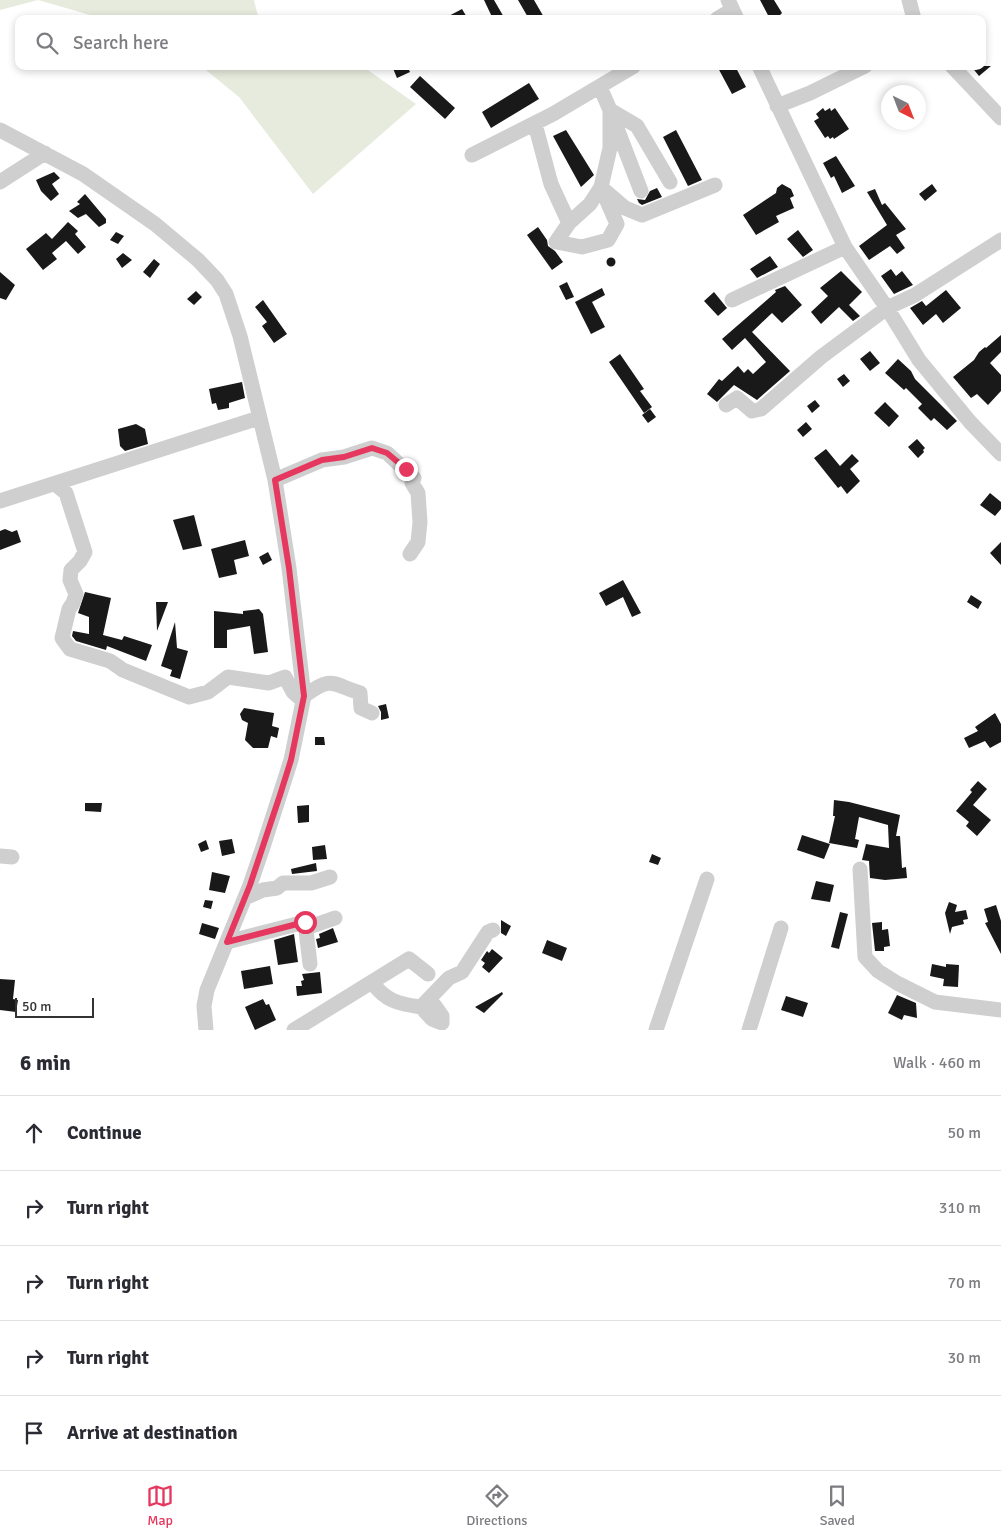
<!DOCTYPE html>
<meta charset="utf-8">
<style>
:root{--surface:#fff;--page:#f7f7f7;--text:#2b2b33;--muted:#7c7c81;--line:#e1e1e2;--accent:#e6385e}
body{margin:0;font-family:Signika,sans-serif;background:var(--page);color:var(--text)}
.compass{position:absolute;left:881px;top:85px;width:45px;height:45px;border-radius:50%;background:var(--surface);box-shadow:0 2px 8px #0003;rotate:138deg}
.scale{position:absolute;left:15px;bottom:12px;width:79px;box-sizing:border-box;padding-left:5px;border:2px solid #323232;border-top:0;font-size:14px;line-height:18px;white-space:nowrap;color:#323232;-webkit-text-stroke:4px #fff;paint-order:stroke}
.stop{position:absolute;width:15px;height:15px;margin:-11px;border:4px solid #e6385e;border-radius:50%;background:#fff}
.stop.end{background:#e6385e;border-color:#fff;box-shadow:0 1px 5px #0008}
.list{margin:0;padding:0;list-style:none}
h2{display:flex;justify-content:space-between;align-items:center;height:65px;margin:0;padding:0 20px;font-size:21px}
h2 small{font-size:16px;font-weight:400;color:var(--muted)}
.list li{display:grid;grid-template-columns:32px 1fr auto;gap:15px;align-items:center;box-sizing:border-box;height:75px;padding:0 20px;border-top:1px solid var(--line)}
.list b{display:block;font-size:19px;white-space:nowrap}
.list em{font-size:16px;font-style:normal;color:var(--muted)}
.icon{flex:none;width:28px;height:28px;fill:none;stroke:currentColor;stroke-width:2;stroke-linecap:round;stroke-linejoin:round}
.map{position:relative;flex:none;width:1001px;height:1030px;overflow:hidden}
.search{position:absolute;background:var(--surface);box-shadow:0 2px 8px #0003;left:15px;right:15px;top:15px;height:55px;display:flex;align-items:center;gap:12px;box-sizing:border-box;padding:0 18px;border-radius:10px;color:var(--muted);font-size:19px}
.sheet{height:440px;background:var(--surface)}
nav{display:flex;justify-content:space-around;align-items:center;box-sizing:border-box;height:70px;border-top:1px solid var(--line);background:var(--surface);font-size:14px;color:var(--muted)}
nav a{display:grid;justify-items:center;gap:2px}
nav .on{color:var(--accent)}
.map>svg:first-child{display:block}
.green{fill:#e7ebde}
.building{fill:#191919}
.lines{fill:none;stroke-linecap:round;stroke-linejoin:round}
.minor{stroke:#cfcfcf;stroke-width:15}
.route{stroke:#e6385e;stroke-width:6}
</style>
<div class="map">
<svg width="1001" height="1030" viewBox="0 0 1001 1030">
<rect width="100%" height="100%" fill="#fff"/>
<!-- green -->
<path class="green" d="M0 0H254L258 16H274L281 19H104L38 0 0 10Z
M201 66H362L416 104 313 194 239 97Z"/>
<!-- building -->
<path class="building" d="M484 0H494L505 19H493Z
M518 0H534L545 19H529Z
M760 0H774L782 13 776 19H770Z
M462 9 468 19H443Z
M392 66H407L410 72 397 78Z
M717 66H735L746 87 732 94Z
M971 66H991L979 76Z
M420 76 455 108 445 119 410 87Z
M529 83 539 99 491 128 482 112Z
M823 108 825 111 830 108 831 111 835 108 849 129 834 139 833 137 830 139 828 136 825 138 814 121 819 118 816 114Z
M566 130 594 175 581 187 553 136Z
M676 130 702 180 688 186 663 137Z
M836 156 855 186 842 193 834 176 831 178 823 163Z
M54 172 60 178 52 184 59 194 51 201 41 191 36 180Z
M782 184 791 189 794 196 790 198 794 208 776 216 779 222 756 235 743 215 776 193 777 188Z
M932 184 937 191 925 201 919 194Z
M657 188 662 197 642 205 639 203 637 199 645 200 650 191Z
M875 189 882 205 885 203 906 229 896 235 905 248 897 254 890 246 869 260 859 246 887 225 867 192Z
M85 194 106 219V223L99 227 86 214 78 218 69 211 80 204 77 202Z
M68 222 78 231 75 234 86 247 78 254 66 241 52 253 57 259 43 270 26 249 46 233 52 239Z
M538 227 547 240 548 246 555 251 563 262 552 270 527 235Z
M798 230 813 250 803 257 787 239Z
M116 232 124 236 118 244 110 240Z
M123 253 132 260 122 268 116 259Z
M770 256 778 267 757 278 750 269Z
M606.5 262a4.5 4.5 0 1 1 9 0a4.5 4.5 0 1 1-9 0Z
M154 259 160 264 150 278 143 272Z
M891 269 896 276 902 271 913 285 894 294 881 276Z
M841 271 862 292 849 305 860 316 853 321 839 307 821 324 811 312 828 296 820 288Z
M0 272 15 285 6 300 0 298Z
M567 282 574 297 566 300 559 286Z
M785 286 802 305 782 323 772 313 752 332 790 371 757 400 734 385 717 402 707 394 719 379 722 381 738 366 744 373 748 369 753 374 766 362 745 338 732 350 722 339 776 292 775 290Z
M602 288 605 295 592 302 605 327 591 334 575 302Z
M946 290 961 308 943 323 936 314 923 325 910 308 922 301 926 306Z
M196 291 202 297 194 305 187 299Z
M714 292 727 308 718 316 704 301Z
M263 300 287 334 274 343 262 326 267 322 255 307Z
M1001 335V352L990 363 1001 375V391L988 405 977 394 971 398 953 377 974 360 979 352 985 347 986 348Z
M870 351 880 363 870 371 860 359Z
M620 354 644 389 640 391 652 407 644 413 609 362Z
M898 359 911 371 915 379 957 421 947 430 934 418 931 421 918 408 922 404 906 388 904 390 885 373Z
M844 374 850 381 843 387 837 379Z
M242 382 245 398 229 403V408L218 410 216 403 212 404 209 389Z
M815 400 820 406 812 413 807 406Z
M885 402 899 416 889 427 874 413Z
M650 409 656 417 648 423 642 415Z
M806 422 812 429 803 437 797 430Z
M136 424 145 429 148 444 125 451 120 446 118 429Z
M917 439 925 448 923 450 924 452 918 458 908 447Z
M826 449 840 466 852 454 859 461 850 469 860 481 847 494 841 486 838 488 814 458Z
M990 493 1001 502V509L995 516 980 505Z
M194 515 202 546 183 550 173 520Z
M5 529 12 532 17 530 21 542 0 550V531Z
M245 540 249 556 234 560 237 574 219 578 211 549Z
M1001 542V565L990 553Z
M268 552 272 560 263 565 259 557Z
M623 580 641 613 632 617 623 597 606 606 599 593Z
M85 592 111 598 103 635 122 640 124 636 152 645 146 661 107 646 106 650 76 641 72 636 73 631 89 634V617L78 613Z
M971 595 982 602 978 609 967 602Z
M156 602H168L157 631Z
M259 609 263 614 268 652 254 654 250 626 227 630V648H214V611L243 614V611Z
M175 622 177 648 188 651 180 679 170 676 172 670 161 666Z
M386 704 389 718 381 720V712L378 706Z
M244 708 274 713 272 726 279 728 277 738 271 736 268 748H253L245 740 248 723 242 720 240 714Z
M995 713 1001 724V742L990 748 985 741 969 748 964 738 978 731 975 727Z
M315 737H324L325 745H315Z
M978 781 987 789 973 805 991 820 977 836 966 826 969 822 956 811 972 792 970 790Z
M834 800 849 802 900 815 896 836H900L902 868 906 867 907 878 885 880 870 878 869 861 862 860 866 844 889 848 888 825 859 817 855 839 859 840 857 848 829 843 835 816H833Z
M85 803H102L101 812 85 811Z
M309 805V822L298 823 297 806Z
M802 835 830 844 824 859 797 850Z
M232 839 235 853 222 856 219 841Z
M206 840 209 849 201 852 198 844Z
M325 845 327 859 313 860 312 847Z
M652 854 661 858 658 865 649 862Z
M316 863 317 871 292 874 291 869Z
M212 872 230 876 225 893 209 890Z
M816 881 834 885 830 902 811 899Z
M205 900 213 901 211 909 203 907Z
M949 902 957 905 955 912 966 910 968 919 963 920 964 924 952 927 950 934 945 913Z
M996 905 1001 921V954L985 923 988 922 984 909Z
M840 912 848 914 839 949 831 947Z
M501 920 511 926 506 936 501 933Z
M882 922V930L888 929 890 946 884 947V951H875L872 923Z
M202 923 219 928 215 939 199 934Z
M333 928 338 942 318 948 316 939 320 938 319 934Z
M294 934 298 962 278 965 274 940Z
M547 940 567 948 562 961 542 953Z
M492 949 503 958 489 973 482 967 485 963 481 960 487 951 489 953Z
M932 964 946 967V964L959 965 958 987 943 986 944 979 930 976Z
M270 966 273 984 244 989 241 971Z
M320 972 322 993 297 996 296 986H302L301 981 304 980 302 974Z
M0 979 15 980 13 999 18 1000 16 1012 0 1010Z
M502 992 503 994 484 1013 475 1007Z
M897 995 916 1003 917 1018 904 1015 902 1020 888 1013Z
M786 996 808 1003 803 1017 781 1010Z
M263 999 266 1005 269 1004 276 1020 255 1030 245 1007Z"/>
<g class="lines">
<!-- minor -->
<path class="minor" d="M728 0 737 19
M909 0 914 19
M717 19 732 10
M759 66 845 247 887 308 919 360 970 422 1001 454
M952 66 1001 118
M600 87 610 110V148L601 187 590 204 569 223 556 242 582 247 608 240 617 224 601 187
M777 106 810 93 865 66
M610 110 637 126 670 182
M613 118 641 191
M535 124 551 184 569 223
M0 130 83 174 155 224 198 260 217 280 226 294 240 336 275 480 289 568 304 696 291 760 263 847 250 885 207 990 204 1006 206 1030
M472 155 553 114 634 66
M0 182 45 153
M604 190 625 208 642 215 715 185
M732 300 845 247
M726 405 737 398 752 411 761 409 821 357 887 308 915 295 1001 240
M275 480 322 460 344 457 372 448 387 453 414 478 412 483 418 493 420 522 418 542 410 554
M56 485 66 493 85 552 80 561 71 570 70 580 76 594 73 603 69 609 62 638 70 649 110 661 123 670 189 697 208 692 228 677 269 683 285 677 293 692 303 701
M0 501 259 418
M304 696C333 675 331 684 360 693L361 708 372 713
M0 856 12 857
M860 869 865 957 878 971 897 983 935 1002 1001 1010
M245 898 263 890 277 888 283 883H311L330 877
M305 922 310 964
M227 942 305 922 312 926 335 918
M372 982C385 1001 399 1004 421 1007L449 978 462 972 488 932 493 930
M421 1007 432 1019 442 1023V1016L435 1006
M294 1030 409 959 428 974
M656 1030 707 879
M749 1030 781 928"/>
</g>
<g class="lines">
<!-- route -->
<path class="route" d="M305 922 227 942 250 885 280 795 291 760 304 696 289 568 275 480 322 460 344 457 372 448 387 453 406 469"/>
</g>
</svg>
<svg class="compass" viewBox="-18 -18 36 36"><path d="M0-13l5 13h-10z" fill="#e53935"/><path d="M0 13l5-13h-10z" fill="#7c7c81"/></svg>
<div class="scale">50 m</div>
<div class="stop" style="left:305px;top:922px"></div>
<div class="stop end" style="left:406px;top:469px"></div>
<div class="search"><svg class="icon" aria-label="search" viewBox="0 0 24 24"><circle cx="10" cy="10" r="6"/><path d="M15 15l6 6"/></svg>Search here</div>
</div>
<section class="sheet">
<h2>6 min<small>Walk · 460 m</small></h2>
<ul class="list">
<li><svg class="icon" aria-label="ahead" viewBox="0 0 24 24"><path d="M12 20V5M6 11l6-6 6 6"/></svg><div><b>Continue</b></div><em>50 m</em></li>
<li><svg class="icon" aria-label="right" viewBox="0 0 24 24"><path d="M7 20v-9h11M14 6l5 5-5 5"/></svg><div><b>Turn right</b></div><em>310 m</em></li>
<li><svg class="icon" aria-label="right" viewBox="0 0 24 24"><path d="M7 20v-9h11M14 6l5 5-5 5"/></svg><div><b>Turn right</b></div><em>70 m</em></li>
<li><svg class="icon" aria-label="right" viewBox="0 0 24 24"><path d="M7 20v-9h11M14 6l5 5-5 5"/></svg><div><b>Turn right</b></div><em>30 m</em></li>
<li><svg class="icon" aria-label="arrive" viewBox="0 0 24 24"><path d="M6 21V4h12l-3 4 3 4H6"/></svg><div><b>Arrive at destination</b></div></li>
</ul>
</section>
<nav>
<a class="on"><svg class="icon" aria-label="map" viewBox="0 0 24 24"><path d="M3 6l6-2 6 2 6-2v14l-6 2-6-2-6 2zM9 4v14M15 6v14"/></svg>Map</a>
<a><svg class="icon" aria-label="directions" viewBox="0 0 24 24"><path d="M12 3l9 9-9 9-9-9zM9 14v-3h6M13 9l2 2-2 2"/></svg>Directions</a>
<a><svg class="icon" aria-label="saved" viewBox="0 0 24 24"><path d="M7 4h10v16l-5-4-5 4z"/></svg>Saved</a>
</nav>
